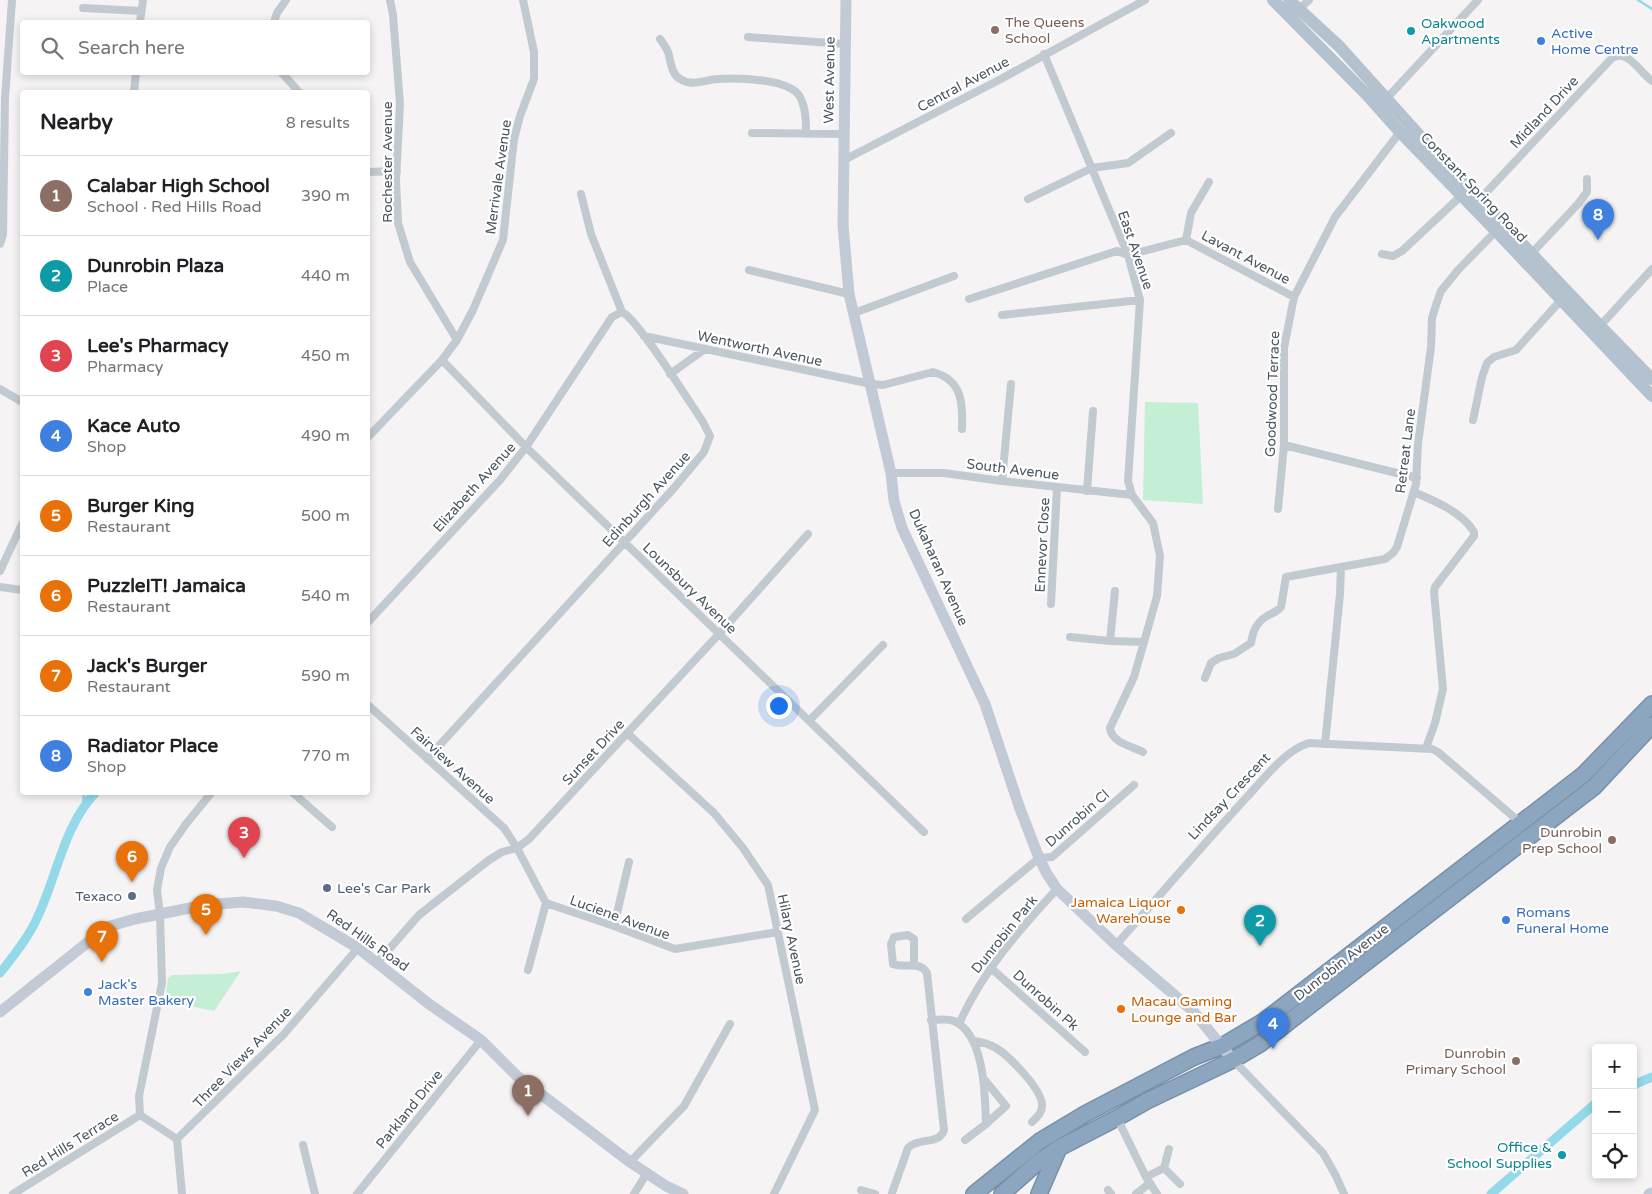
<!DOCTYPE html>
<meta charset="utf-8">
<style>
:root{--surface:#fff;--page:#f2f2f2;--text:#202124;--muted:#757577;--line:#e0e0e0;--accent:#1a73e8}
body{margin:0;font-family:"Varela Round",sans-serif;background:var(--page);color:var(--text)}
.controls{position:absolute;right:15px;bottom:15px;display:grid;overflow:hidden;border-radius:5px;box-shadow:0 2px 8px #0003}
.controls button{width:45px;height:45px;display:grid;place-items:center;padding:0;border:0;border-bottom:1px solid var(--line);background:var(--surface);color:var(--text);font:25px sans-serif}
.you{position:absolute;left:778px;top:705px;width:18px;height:18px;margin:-12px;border:4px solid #fff;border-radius:50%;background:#1a73e8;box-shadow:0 0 0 8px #1a73e833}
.badge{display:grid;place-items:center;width:32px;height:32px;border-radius:50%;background:var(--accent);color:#fff;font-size:16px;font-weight:700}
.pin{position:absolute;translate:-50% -41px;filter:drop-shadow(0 1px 2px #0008)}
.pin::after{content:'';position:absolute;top:26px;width:18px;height:15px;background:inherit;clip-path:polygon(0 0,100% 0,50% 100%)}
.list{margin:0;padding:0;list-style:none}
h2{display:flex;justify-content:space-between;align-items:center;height:65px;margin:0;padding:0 20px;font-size:21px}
h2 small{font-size:16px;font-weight:400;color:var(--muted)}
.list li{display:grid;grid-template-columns:32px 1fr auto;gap:15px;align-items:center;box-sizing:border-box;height:80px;padding:0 20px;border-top:1px solid var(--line)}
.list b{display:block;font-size:19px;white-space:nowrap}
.list p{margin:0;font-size:16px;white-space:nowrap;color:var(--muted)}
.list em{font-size:16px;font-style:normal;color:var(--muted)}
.icon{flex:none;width:28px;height:28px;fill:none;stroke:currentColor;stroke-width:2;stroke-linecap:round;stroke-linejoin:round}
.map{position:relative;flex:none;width:1652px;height:1194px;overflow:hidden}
.search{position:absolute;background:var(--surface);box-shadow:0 2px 8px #0003;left:20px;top:20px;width:350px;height:55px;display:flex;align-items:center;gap:12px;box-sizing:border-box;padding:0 18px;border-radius:5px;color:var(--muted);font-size:19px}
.panel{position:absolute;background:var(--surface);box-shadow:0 2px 8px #0003;left:20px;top:90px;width:350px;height:705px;border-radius:5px}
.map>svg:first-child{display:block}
.green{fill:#c5efd5}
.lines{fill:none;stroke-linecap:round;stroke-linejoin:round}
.stream{stroke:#94d9ea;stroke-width:2.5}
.canal{stroke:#94d9ea;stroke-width:9}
.highway-casing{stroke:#7891ab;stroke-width:18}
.street{stroke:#c2cad1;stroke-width:8}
.secondary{stroke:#c2cbd5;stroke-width:11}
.primary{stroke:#b4c2d0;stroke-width:12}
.highway{stroke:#8da6bf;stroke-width:15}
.education-dot{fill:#8d6e63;stroke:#fff;stroke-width:2}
.culture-dot{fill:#0f9aa8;stroke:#fff;stroke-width:2}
.shop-dot{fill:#3f7fe0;stroke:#fff;stroke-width:2}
.service-dot{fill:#5c6f8a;stroke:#fff;stroke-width:2}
.food-dot{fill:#e8710a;stroke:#fff;stroke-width:2}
.labels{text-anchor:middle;stroke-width:4.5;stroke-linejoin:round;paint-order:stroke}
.education-label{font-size:14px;fill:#785e54;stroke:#fff;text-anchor:end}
.culture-label{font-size:14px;fill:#0d838f;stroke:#fff;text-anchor:start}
.shop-label{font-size:14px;fill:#366cbe;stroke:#fff;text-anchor:start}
.street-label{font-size:14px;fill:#4b5660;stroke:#fff}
.service-label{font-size:14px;fill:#4e5e75;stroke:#fff;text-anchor:start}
.food-label{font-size:14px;fill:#c56008;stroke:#fff;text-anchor:end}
</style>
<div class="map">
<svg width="1652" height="1194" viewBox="0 0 1652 1194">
<rect width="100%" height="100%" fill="#f5f3f3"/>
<!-- green -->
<path class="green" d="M1145 402 1198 403 1203 504 1143 500Z
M241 971 214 1011 165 1001 168 978 172 975 222 974Z"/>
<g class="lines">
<!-- stream -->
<path class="stream" d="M1638 0 1652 9
M83 807 84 792"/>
<!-- canal -->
<path class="canal" d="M0 973C14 955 29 937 38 916 57 876 64 825 96 792
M1633 1085 1652 1077
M1491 1194 1596 1103"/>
<!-- highway casing -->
<g class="highway-casing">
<path id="highway" d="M974 1194 1040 1141 1085 1114 1194 1057 1222 1046 1264 1021 1583 775 1652 704
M1002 1194 1037 1163 1059 1148 1117 1118 1147 1101 1233 1060 1260 1044 1594 787 1652 725
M1039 1194 1059 1148"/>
</g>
<!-- street -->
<path class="street" d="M390 0 393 15 400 104 396 180 398 223 410 262 457 340
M83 8 141 11
M1299 9 1309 0
M140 22 143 0
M274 22 277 13 286 0
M748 37 844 44
M660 39C663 43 666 47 668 52 671 61 671 74 680 79 692 87 704 80 717 79 737 78 790 78 800 97 806 108 806 122 806 134
M1044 54 1128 255 1140 300 1128 481 1132 495 1153 523 1160 556 1157 596 1144 642 1134 677 1110 728C1112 743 1131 746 1143 752
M281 72 299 92
M134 92 136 72
M1387 98 1478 0
M752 133 844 134
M844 160 1001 79 1145 0
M368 172 397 171
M1028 199 1092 168 1128 163 1171 133
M1480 199 1612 58C1628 48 1640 73 1652 81
M1186 240 1191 213 1209 182
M0 244 3 234 5 98 12 0
M1382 254 1393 256 1402 251 1462 195
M1531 254 1578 204 1587 192V179
M749 270 849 294
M969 299 1117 251 1128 255 1186 240 1294 297
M854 313 954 276
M1002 315 1140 300
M1600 326 1652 269
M644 336 871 384 883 385 933 372C963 380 963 405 962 429
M442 360 526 447 924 832
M670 374 705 349
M0 389 22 402
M1473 420 1482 377 1487 363 1494 357 1516 350 1561 300
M368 437 442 360 457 340 473 310 503 240 514 139 520 116 534 79V52L523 0
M1284 445 1417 478
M891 473H944L1002 481 1132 495
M1002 481 1011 384
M1087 491 1093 411
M1414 492C1435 501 1462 512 1474 532V536L1435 587 1434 592 1443 689 1435 723 1426 748
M1278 509 1284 445V348L1294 297 1335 217 1400 132
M0 571 22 524
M0 587 22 590
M1051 604 1057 488
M368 622 500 480 526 447 612 317 622 312
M1070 637 1110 641 1144 642
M1110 641 1115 591
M1205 678 1211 663 1219 658 1234 654 1251 643C1253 631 1256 623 1267 616 1272 613 1277 612 1281 607L1286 577 1385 559 1393 553 1397 547 1416 484 1418 444 1431 347 1432 318 1436 305 1441 291 1458 270 1496 231
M368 705 504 828 517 848 546 903 614 926 675 949 778 932
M809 721 883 645
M627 733 714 813 743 848 768 885 815 1110 774 1194
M1325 744 1340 594 1341 567
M427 759 674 488 704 452 710 436 703 422C690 403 637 318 622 312L591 234 581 194
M292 792 332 827
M966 919 1039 858 1052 857 1134 785
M614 926 629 862
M1116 945C1159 896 1202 846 1246 798 1263 780 1285 750 1309 743L1432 749 1438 752 1522 824
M377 963 419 915 489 860 502 852 517 848 529 839 719 634 808 534
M991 968 1085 1052
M528 970 546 903
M931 1020C939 1020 947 1018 954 1021 985 1035 985 1096 986 1124
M959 1024C982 972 1019 930 1057 889
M974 1041C982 1042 989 1044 996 1048 1009 1056 1043 1090 1042 1106 1042 1113 1037 1117 1032 1122
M1233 1060 1323 1153 1336 1176 1344 1194
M140 1115 139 1096 162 983 160 914 157 890 161 868 170 847 186 824 212 792
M140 1115 177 1139
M1117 1118 1146 1177 1157 1194
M177 1139 284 1034 358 948
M177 1139 182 1194
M965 1140 986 1124 1006 1106 984 1079
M303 1145 315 1194
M630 1162 684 1106 730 1024
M1164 1168 1180 1184
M1146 1177 1164 1168 1169 1149
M861 1190 875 1194
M1108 1190 1111 1194
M892 1193 908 1148C918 1137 940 1145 944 1130L927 973C919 960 905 969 893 964L891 944 894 937 908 935 914 939V965
M13 1194 140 1115
M357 1194 481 1040
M634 1194 647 1173
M1136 1194 1150 1183"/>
<!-- secondary -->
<path class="secondary" d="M846 0 843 225 849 294 891 473 894 501 902 528 985 704 1019 806 1039 858 1047 874 1057 889 1116 945 1193 1011 1233 1060
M0 1012 107 927 135 919 205 905 243 902 276 906 299 913 358 948 429 1004 481 1040 517 1076 630 1162 666 1186 683 1194
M1649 1194 1652 1193"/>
<!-- primary -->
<path class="primary" d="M1273 0 1367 95 1400 132 1496 231 1652 396
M1289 0 1339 46 1420 136 1600 326 1652 379"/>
<!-- highway -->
<use href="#highway" class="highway"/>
</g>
<!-- markers -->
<g class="education-dot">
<circle cx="995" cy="30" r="5"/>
<circle cx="1612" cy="840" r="5"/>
<circle cx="1516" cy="1061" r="5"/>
</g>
<g class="culture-dot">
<circle cx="1411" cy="31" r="5"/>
<circle cx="1562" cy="1155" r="5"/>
</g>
<g class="shop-dot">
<circle cx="1541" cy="41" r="5"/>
<circle cx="1506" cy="920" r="5"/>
<circle cx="88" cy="992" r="5"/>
</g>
<g class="service-dot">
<circle cx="327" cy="888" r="5"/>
<circle cx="132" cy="896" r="5"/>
</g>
<g class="food-dot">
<circle cx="1181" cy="910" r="5"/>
<circle cx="1121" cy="1009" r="5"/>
</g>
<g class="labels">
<!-- education labels -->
<g class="education-label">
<text x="1005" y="27" text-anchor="start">The Queens<tspan x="1005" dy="16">School</tspan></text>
<text x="1602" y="837">Dunrobin<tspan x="1602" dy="16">Prep School</tspan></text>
<text x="1506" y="1058">Dunrobin<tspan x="1506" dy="16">Primary School</tspan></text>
</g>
<!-- culture labels -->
<g class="culture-label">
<text x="1421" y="28">Oakwood<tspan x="1421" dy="16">Apartments</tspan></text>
<text x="1552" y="1152" text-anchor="end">Office &amp;<tspan x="1552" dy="16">School Supplies</tspan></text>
</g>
<!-- shop labels -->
<g class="shop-label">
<text x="1551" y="38">Active<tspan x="1551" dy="16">Home Centre</tspan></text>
<text x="1516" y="917">Romans<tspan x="1516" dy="16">Funeral Home</tspan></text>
<text x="98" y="989">Jack's<tspan x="98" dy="16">Master Bakery</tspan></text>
</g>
<!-- street labels -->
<g class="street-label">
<text transform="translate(829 80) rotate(-89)" y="5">West Avenue</text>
<text transform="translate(963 84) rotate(-28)" y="5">Central Avenue</text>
<text transform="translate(1544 112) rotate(-47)" y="5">Midland Drive</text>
<text transform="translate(387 162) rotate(-90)" y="5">Rochester Avenue</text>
<text transform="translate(498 177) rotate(-82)" y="5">Merrivale Avenue</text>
<text transform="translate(1474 187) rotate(46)" y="5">Constant Spring Road</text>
<text transform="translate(1136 250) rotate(71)" y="5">East Avenue</text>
<text transform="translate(1246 257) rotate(28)" y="5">Lavant Avenue</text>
<text transform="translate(760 348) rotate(12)" y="5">Wentworth Avenue</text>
<text transform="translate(1272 394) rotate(-88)" y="5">Goodwood Terrace</text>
<text transform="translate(1405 451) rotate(-83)" y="5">Retreat Lane</text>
<text transform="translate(1013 469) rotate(7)" y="5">South Avenue</text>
<text transform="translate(474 487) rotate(-48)" y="5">Elizabeth Avenue</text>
<text transform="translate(646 499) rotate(-48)" y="5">Edinburgh Avenue</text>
<text transform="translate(1042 545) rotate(-87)" y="5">Ennevor Close</text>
<text transform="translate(939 567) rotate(66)" y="5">Dukaharan Avenue</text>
<text transform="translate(690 588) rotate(44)" y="5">Lounsbury Avenue</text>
<text transform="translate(593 752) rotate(-47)" y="5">Sunset Drive</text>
<text transform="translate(453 765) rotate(42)" y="5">Fairview Avenue</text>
<text transform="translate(1229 796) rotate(-47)" y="5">Lindsay Crescent</text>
<text transform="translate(1077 818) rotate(-41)" y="5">Dunrobin Cl</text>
<text transform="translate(620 917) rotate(20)" y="5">Luciene Avenue</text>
<text transform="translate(1004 934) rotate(-51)" y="5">Dunrobin Park</text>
<text transform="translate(792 939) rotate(78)" y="5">Hilary Avenue</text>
<text transform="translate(368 940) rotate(35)" y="5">Red Hills Road</text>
<text transform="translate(1341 962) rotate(-38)" y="5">Dunrobin Avenue</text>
<text transform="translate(1046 1000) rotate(42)" y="5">Dunrobin Pk</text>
<text transform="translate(242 1057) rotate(-46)" y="5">Three Views Avenue</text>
<text transform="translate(409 1109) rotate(-51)" y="5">Parkland Drive</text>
<text transform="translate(70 1144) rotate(-32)" y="5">Red Hills Terrace</text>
</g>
<!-- service labels -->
<g class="service-label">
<text x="337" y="893">Lee's Car Park</text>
<text x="122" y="901" text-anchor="end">Texaco</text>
</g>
<!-- food labels -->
<g class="food-label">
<text x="1171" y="907">Jamaica Liquor<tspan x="1171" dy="16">Warehouse</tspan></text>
<text x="1131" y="1006" text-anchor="start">Macau Gaming<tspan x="1131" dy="16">Lounge and Bar</tspan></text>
</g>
</g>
</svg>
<div class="controls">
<button>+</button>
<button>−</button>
<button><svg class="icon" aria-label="locate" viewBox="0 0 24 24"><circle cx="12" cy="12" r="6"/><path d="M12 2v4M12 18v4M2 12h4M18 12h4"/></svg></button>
</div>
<div class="you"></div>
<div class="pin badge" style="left:528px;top:1116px;background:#8d6e63">1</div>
<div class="pin badge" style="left:1260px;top:946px;background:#0f9aa8">2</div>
<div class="pin badge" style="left:244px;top:858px;background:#e0444e">3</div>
<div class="pin badge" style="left:1273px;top:1049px;background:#3f7fe0">4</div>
<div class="pin badge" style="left:206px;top:935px;background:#e8710a">5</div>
<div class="pin badge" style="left:132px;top:882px;background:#e8710a">6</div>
<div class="pin badge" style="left:102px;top:962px;background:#e8710a">7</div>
<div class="pin badge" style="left:1598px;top:240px;background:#3f7fe0">8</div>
<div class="search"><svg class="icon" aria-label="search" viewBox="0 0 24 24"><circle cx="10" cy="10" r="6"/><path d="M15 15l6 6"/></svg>Search here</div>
<section class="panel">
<h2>Nearby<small>8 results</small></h2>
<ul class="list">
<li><span class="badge" style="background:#8d6e63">1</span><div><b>Calabar High School</b><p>School · Red Hills Road</p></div><em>390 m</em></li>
<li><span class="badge" style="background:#0f9aa8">2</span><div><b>Dunrobin Plaza</b><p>Place</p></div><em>440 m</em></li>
<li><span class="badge" style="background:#e0444e">3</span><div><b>Lee's Pharmacy</b><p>Pharmacy</p></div><em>450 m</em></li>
<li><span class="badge" style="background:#3f7fe0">4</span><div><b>Kace Auto</b><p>Shop</p></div><em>490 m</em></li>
<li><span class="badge" style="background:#e8710a">5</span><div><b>Burger King</b><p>Restaurant</p></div><em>500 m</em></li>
<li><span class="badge" style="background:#e8710a">6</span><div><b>PuzzleIT! Jamaica</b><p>Restaurant</p></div><em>540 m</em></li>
<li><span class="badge" style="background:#e8710a">7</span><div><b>Jack's Burger</b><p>Restaurant</p></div><em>590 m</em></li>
<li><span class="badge" style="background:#3f7fe0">8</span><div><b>Radiator Place</b><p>Shop</p></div><em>770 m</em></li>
</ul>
</section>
</div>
